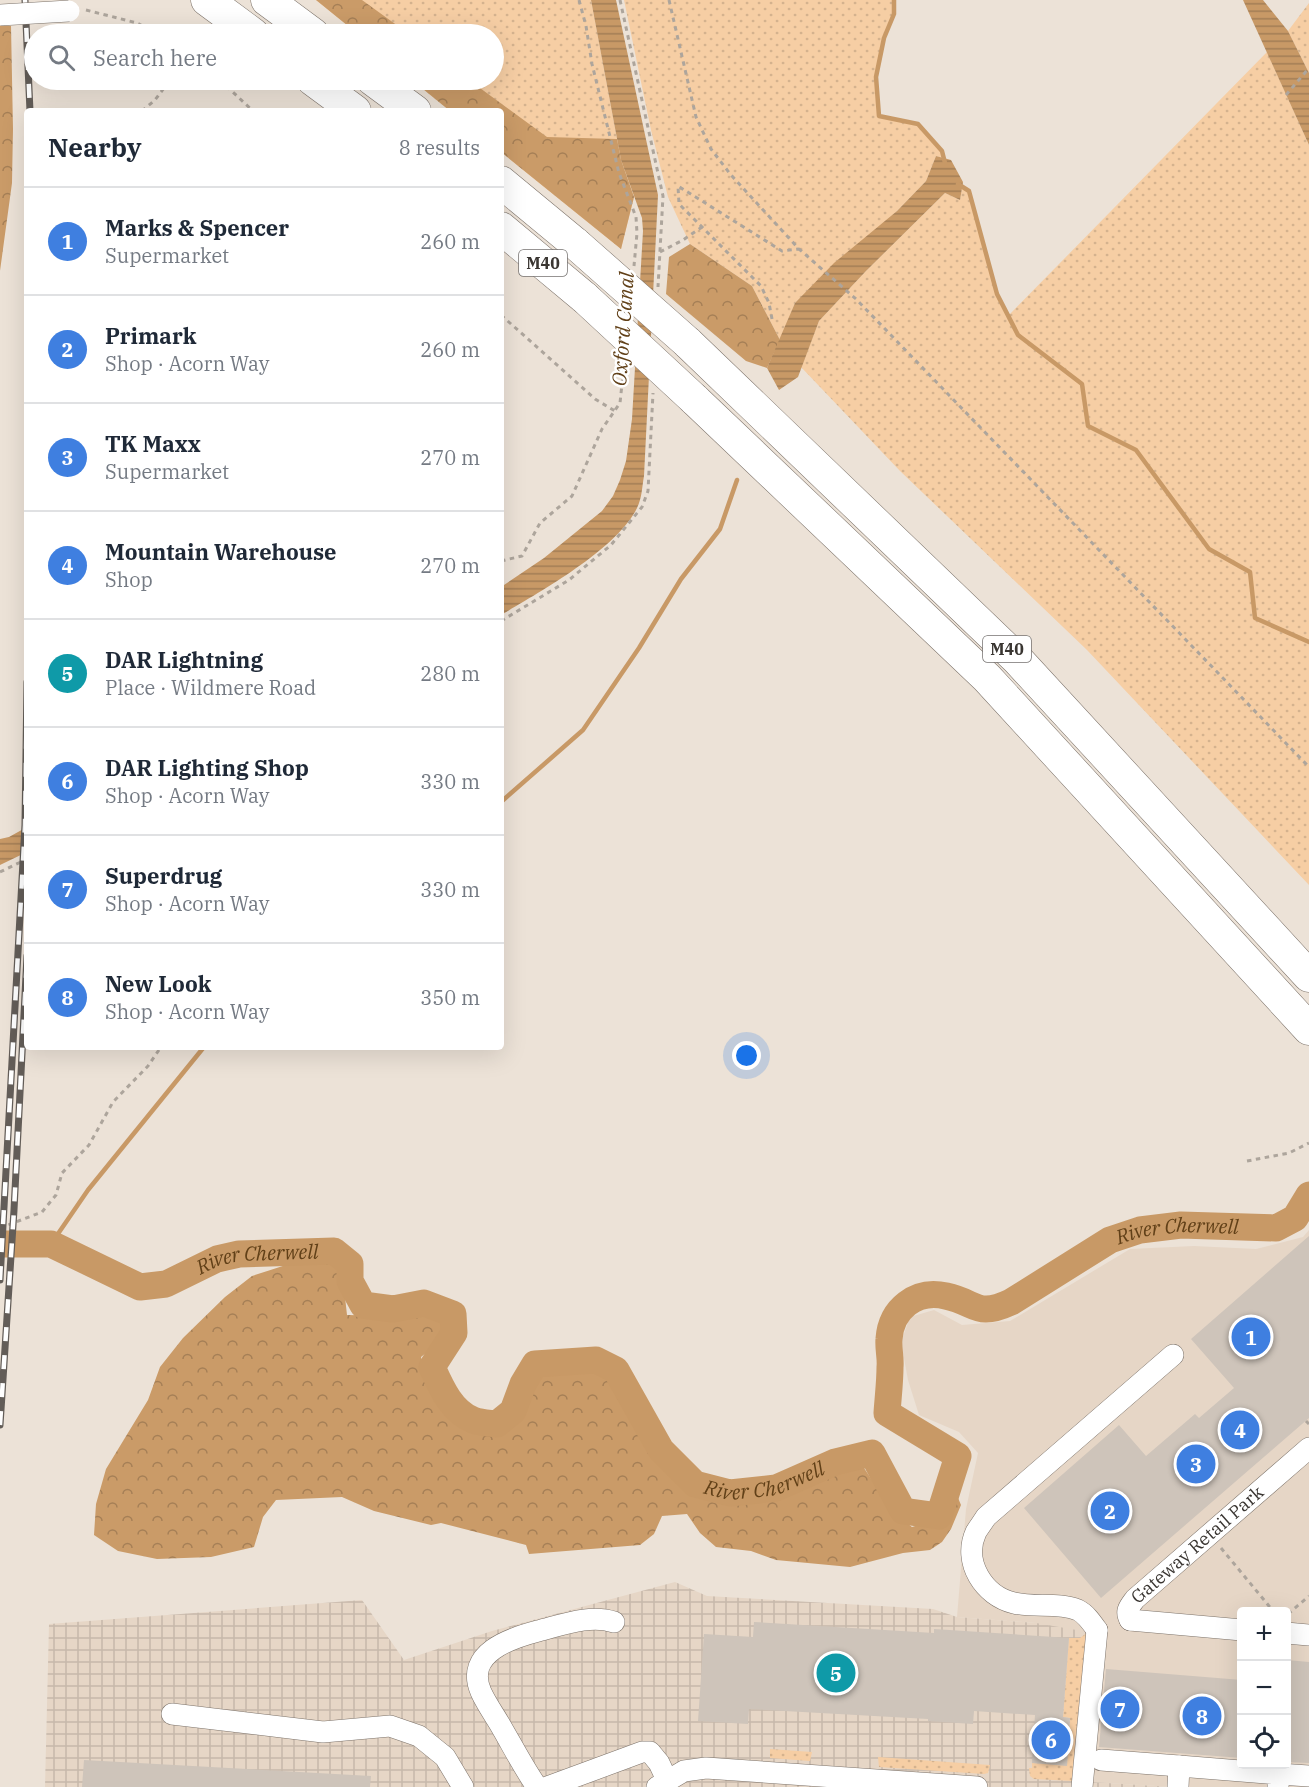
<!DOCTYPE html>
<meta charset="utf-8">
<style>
:root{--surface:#fff;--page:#f6f6f7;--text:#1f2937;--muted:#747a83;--line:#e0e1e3;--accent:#b45309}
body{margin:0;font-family:"IBM Plex Serif",serif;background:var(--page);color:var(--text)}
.controls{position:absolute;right:18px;bottom:18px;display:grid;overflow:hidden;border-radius:6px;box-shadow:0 6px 24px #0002}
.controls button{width:54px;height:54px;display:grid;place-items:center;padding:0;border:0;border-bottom:2px solid var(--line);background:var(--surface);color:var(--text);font:30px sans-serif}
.you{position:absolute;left:747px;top:1056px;width:21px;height:21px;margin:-15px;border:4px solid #fff;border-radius:50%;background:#1a73e8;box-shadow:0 0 0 9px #1a73e833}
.badge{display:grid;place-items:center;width:39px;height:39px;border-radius:50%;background:var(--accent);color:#fff;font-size:20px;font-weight:700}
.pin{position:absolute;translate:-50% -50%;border:3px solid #fff;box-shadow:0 2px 6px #0006}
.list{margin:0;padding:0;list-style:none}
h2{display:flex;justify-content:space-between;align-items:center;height:78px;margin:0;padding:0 24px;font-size:26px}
h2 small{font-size:20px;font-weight:400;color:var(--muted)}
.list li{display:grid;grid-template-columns:39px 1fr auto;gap:18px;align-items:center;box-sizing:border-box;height:108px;padding:0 24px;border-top:2px solid var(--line)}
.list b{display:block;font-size:22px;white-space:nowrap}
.list p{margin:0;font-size:20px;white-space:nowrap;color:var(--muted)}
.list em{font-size:20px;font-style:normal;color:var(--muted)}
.icon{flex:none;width:33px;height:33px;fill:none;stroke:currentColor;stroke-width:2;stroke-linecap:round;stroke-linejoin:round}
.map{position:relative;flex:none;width:1309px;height:1787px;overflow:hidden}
.search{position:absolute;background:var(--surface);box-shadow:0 6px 24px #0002;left:24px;top:24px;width:480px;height:66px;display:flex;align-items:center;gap:15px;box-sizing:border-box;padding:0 21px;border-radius:33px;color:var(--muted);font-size:22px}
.panel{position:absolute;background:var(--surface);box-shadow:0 6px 24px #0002;left:24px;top:108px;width:480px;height:942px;border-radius:6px}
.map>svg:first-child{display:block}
.built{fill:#e6d6c6;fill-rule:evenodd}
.industrial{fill:url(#industrial-grid)}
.grass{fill:url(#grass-dots)}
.forest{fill:url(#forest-crowns)}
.water{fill:url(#water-rules)}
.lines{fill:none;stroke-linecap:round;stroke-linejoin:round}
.stream{stroke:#c89966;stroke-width:4.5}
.river{stroke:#c89966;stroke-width:27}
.building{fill:#cec4ba}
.minor-casing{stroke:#7d736a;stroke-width:22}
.highway-casing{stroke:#7d736a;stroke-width:33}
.path{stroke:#ada59c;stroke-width:3;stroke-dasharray:4.5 4.5;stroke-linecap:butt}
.minor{stroke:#fff;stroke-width:21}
.highway{stroke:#fff;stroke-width:32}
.rail-casing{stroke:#635d58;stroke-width:7}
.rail{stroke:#fff;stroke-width:4.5;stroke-dasharray:14;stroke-linecap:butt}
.minor-bridge-casing{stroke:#7d736a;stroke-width:22;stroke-linecap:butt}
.highway-bridge-casing{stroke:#7d736a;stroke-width:33;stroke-linecap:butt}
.minor-bridge{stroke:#fff;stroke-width:21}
.highway-bridge{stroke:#fff;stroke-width:32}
.labels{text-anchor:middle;stroke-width:5;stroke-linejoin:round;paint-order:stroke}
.shield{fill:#fff;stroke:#757270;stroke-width:1.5}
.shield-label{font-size:16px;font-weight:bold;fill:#3a3632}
.street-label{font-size:18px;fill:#3a3632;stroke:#fff}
.water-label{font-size:20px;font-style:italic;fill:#614018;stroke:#fff}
</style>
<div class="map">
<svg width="1309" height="1787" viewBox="0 0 1309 1787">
<defs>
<pattern id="industrial-grid" width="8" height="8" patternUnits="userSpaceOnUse" patternTransform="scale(1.5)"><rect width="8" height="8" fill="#e6d6c6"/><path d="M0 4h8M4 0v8" fill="none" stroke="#c6b8ab"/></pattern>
<pattern id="grass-dots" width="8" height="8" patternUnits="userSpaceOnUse" patternTransform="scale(1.5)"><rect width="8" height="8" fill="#f6cea4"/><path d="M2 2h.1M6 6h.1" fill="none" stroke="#d4b28e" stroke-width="1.8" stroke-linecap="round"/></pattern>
<pattern id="forest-crowns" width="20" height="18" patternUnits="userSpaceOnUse" patternTransform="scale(1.5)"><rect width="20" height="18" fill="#ca9b68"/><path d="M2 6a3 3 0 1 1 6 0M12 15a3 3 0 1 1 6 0" fill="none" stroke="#a57f56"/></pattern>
<pattern id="water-rules" width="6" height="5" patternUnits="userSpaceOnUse" patternTransform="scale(1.5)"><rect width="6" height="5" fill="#c89966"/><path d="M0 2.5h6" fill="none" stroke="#a37e55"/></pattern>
</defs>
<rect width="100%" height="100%" fill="#ece2d7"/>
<!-- built -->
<path class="built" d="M1309 1230V1787H1172L1073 1781 1036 1623 957 1617 966 1509 978 1453 959 1432 919 1415 908 1380 901 1342 910 1317 934 1310 962 1325 1010 1321 1130 1249 1194 1246 1256 1249 1303 1237ZM1242 1612H1286V1764H1242Z"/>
<!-- industrial -->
<path class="industrial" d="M675 1582 707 1596 933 1609 957 1617 1036 1623 1088 1632 1074 1781 1172 1787H45L49 1624 362 1600 404 1660 492 1631Z"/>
<!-- grass -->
<path class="grass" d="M316 0H591L621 160 634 197 621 249 501 152V111H450L412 80H494V34H358Z
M624 0H894V14L884 38 876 77 879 116 918 124 942 151 943 158 936 156 926 181 897 211 795 303 780 340 752 286 690 244 668 197 651 130Z
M1309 3V73L1288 31Z
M1267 52 1309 145V885L1087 650 900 471 801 367 819 321 866 271 945 193 960 200 962 187 969 191 997 294 1008 316Z
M1088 1632 1073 1781 1034 1779 1030 1776 1029 1768H1032V1763L1067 1765 1070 1718 1063 1717 1069 1638H1080Z
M770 1749 812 1752 810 1761 770 1758Z
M878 1757 990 1765 988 1773 984 1774 879 1767Z"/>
<!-- forest -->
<path class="forest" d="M316 0H362L409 34H358Z
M0 25 11 26 13 129 12 183 0 271Z
M412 80H469L547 137 617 139 621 160 634 197 621 249 501 152V111H450Z
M690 244 752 286 780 340 767 368 746 361 666 294 669 257Z
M292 1263H335L344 1288 347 1315 397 1316 425 1310 436 1315 448 1332 441 1341 421 1357C426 1385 466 1441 499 1427 518 1419 530 1388 539 1371L555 1366 569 1371 596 1372 615 1382 629 1418 655 1461 694 1487 740 1500 768 1496 807 1486 822 1476 841 1470 864 1468 894 1513 912 1527 944 1517 956 1493 961 1505 951 1529 942 1542 930 1550 903 1553 850 1567 776 1560 751 1551 716 1547 700 1533 687 1514 662 1516 654 1534 640 1545 529 1554 526 1545 441 1523 431 1525 374 1511 342 1497 276 1500 263 1517 254 1547 211 1557 157 1559 118 1551 94 1535 96 1504 106 1469 148 1400 160 1367 183 1338 225 1297 252 1276Z"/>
<!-- water -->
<path class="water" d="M591 0H616L658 195 644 476C642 487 642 498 637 508 617 549 540 592 501 615V587L544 558 602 511 613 496 620 480 626 461 632 419 643 231 642 218 621 160Z
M1243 0H1263L1288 31 1309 73V145Z
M936 156 951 160 963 182 960 200 945 193 866 271 819 321 798 377 779 390 767 368 795 303 834 263 897 211 926 181Z
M27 827V852L0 865V839L9 837Z"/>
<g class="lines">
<!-- stream -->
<path class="stream" d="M894 0V14L884 38 876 77 879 116 918 124 942 151 945 163
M958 184 969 191 997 294 1018 335 1082 384 1088 426 1136 450 1209 549 1250 572 1255 618 1309 642
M501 802 583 730 639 648 681 579 720 529 737 480
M51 1244 88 1190 204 1047"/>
<!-- river -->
<path class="river" id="s1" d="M0 1244H51L140 1287 166 1284 217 1259 239 1254 334 1251 350 1264V1281L363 1305 393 1309 424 1303 453 1314 454 1333 432 1367C441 1387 451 1411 473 1420 480 1423 489 1423 497 1424L513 1411 523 1384 535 1364 596 1360 616 1370 661 1450 695 1484 730 1493 776 1488 835 1462 872 1453 903 1511 939 1516 958 1456 887 1413C888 1398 890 1382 890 1367 891 1358 888 1348 889 1339 891 1309 916 1289 946 1296 978 1303 976 1318 1011 1302L1110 1240 1140 1230 1181 1225 1276 1228 1295 1218 1309 1195"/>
</g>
<!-- building -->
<path class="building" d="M1309 1236V1418L1101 1598 1024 1508 1119 1425 1146 1456 1195 1414 1199 1418 1234 1388 1191 1339Z
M754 1622 934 1633V1629L1069 1638 1063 1717 1070 1718 1067 1766 1032 1763 1035 1715 974 1711 973 1724 928 1721V1719L749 1709 748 1724 698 1721 704 1634 753 1637Z
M1287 1660 1309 1662V1763L1287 1762Z
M1106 1669 1242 1680V1758L1099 1747Z
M84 1760 371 1776 370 1787H82Z"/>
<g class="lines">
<!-- minor casing -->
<g class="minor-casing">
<g id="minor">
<path id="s2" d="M1130 1620C1125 1611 1129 1607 1135 1599L1309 1448"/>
<path d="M1130 1620 1242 1630"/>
<path d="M1097 1630C1092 1623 1086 1614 1078 1610 1058 1602 1035 1608 1014 1603 984 1596 962 1562 976 1532 979 1527 983 1522 986 1517L1173 1355"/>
<path d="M1286 1633 1309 1635"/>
<path d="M172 1714 323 1732 390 1726 419 1736 445 1757 463 1787"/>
<path d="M1101 1760 1179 1766"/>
<path d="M1279 1774 1309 1776"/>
<path d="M537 1787C523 1767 512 1745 499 1723 493 1713 486 1703 481 1692 464 1653 511 1638 538 1631 562 1625 590 1614 614 1622"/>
<path d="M547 1787 642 1752H650L659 1763 667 1780"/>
<path d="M657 1787 684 1771 706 1768 977 1787"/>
<path d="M1082 1787 1097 1630"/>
<path d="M1178 1787 1179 1766 1279 1774 1278 1787"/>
</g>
</g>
<!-- highway casing -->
<g class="highway-casing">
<path id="highway" d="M207 0 253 34
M267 0 313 34
M313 80 355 111
M373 80 415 111
M501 182 576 244
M501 228 585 298
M687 342 1017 659 1309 976
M694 399 987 678 1309 1029"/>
</g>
<!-- path -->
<path class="path" d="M579 0 586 26 592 64 619 173 636 217 637 233 634 266
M620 0 663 196 658 287
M669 0 696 117 711 149 731 175 799 249 856 299 1309 767
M86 10 137 23 158 34
M220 80 253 111
M1286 95 1309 68
M142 111 155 100 170 80
M660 252 683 240 702 227
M501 315 595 399 615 411
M772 319 769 303 761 286 679 204 678 186 782 251 799 249
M501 561 522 556 540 523 572 496 602 429 620 403 624 365
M501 621 569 580 611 545 642 507 648 491 653 393
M0 872 27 859
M1247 1161 1289 1153 1309 1143
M0 1228 42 1212 56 1195 62 1173 89 1145 113 1102 148 1066 161 1047
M1306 1421 1309 1424
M1221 1548 1274 1612
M1288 1614 1309 1596"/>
<!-- minor -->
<use href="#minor" class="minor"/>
<!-- highway -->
<use href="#highway" class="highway"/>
<!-- rail casing -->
<g class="rail-casing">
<path id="rail" d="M25 0 30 111
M0 1280 25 825 27 682
M0 1425 14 1210 27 956"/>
</g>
<!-- rail -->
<use href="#rail" class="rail"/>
<!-- minor-bridge casing -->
<g class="minor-bridge-casing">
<path id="minor-bridge" d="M0 15 69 11"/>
</g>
<!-- highway-bridge casing -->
<g class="highway-bridge-casing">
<path id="highway-bridge" d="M576 244 687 342
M585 298 694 399"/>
</g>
<!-- minor-bridge -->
<use href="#minor-bridge" class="minor-bridge"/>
<!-- highway-bridge -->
<use href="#highway-bridge" class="highway-bridge"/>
</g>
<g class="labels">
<!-- shield labels -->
<g class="shield">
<rect x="519" y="250" width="48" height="26" rx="4.5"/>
<rect x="983" y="636" width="48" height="26" rx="4.5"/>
</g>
<g class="shield-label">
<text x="543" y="269">M40</text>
<text x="1007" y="655">M40</text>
</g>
<!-- street labels -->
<g class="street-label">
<text dy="6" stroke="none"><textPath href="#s2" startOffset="106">Gateway Retail Park</textPath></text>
</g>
<!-- water labels -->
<g class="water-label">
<text transform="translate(623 329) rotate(-86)" y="7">Oxford Canal</text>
<text dy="7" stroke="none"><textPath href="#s1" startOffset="1800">River Cherwell</textPath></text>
<text dy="7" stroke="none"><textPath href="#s1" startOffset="273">River Cherwell</textPath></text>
<text dy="7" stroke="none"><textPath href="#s1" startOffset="1029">River Cherwell</textPath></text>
</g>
</g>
</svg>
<div class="controls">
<button>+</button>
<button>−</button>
<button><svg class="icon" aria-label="locate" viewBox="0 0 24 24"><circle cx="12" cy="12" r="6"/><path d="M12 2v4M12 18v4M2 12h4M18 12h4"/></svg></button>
</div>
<div class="you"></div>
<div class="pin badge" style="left:1251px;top:1337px;background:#3f7fe0">1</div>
<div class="pin badge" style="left:1110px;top:1511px;background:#3f7fe0">2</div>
<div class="pin badge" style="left:1196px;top:1464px;background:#3f7fe0">3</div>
<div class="pin badge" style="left:1240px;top:1430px;background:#3f7fe0">4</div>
<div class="pin badge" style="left:836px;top:1673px;background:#0f9aa8">5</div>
<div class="pin badge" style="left:1051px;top:1740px;background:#3f7fe0">6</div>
<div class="pin badge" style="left:1120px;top:1709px;background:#3f7fe0">7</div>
<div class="pin badge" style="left:1202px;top:1716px;background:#3f7fe0">8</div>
<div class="search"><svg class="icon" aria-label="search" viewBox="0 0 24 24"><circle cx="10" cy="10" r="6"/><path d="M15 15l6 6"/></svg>Search here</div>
<section class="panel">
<h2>Nearby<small>8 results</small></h2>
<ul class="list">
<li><span class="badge" style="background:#3f7fe0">1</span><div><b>Marks &amp; Spencer</b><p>Supermarket</p></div><em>260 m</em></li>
<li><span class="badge" style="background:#3f7fe0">2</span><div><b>Primark</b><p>Shop · Acorn Way</p></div><em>260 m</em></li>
<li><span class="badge" style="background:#3f7fe0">3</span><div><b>TK Maxx</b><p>Supermarket</p></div><em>270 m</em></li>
<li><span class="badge" style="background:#3f7fe0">4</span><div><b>Mountain Warehouse</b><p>Shop</p></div><em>270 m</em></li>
<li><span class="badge" style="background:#0f9aa8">5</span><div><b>DAR Lightning</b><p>Place · Wildmere Road</p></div><em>280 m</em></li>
<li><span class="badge" style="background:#3f7fe0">6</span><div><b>DAR Lighting Shop</b><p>Shop · Acorn Way</p></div><em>330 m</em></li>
<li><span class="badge" style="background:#3f7fe0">7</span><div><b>Superdrug</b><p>Shop · Acorn Way</p></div><em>330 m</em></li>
<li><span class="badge" style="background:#3f7fe0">8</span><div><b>New Look</b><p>Shop · Acorn Way</p></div><em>350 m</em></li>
</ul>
</section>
</div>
